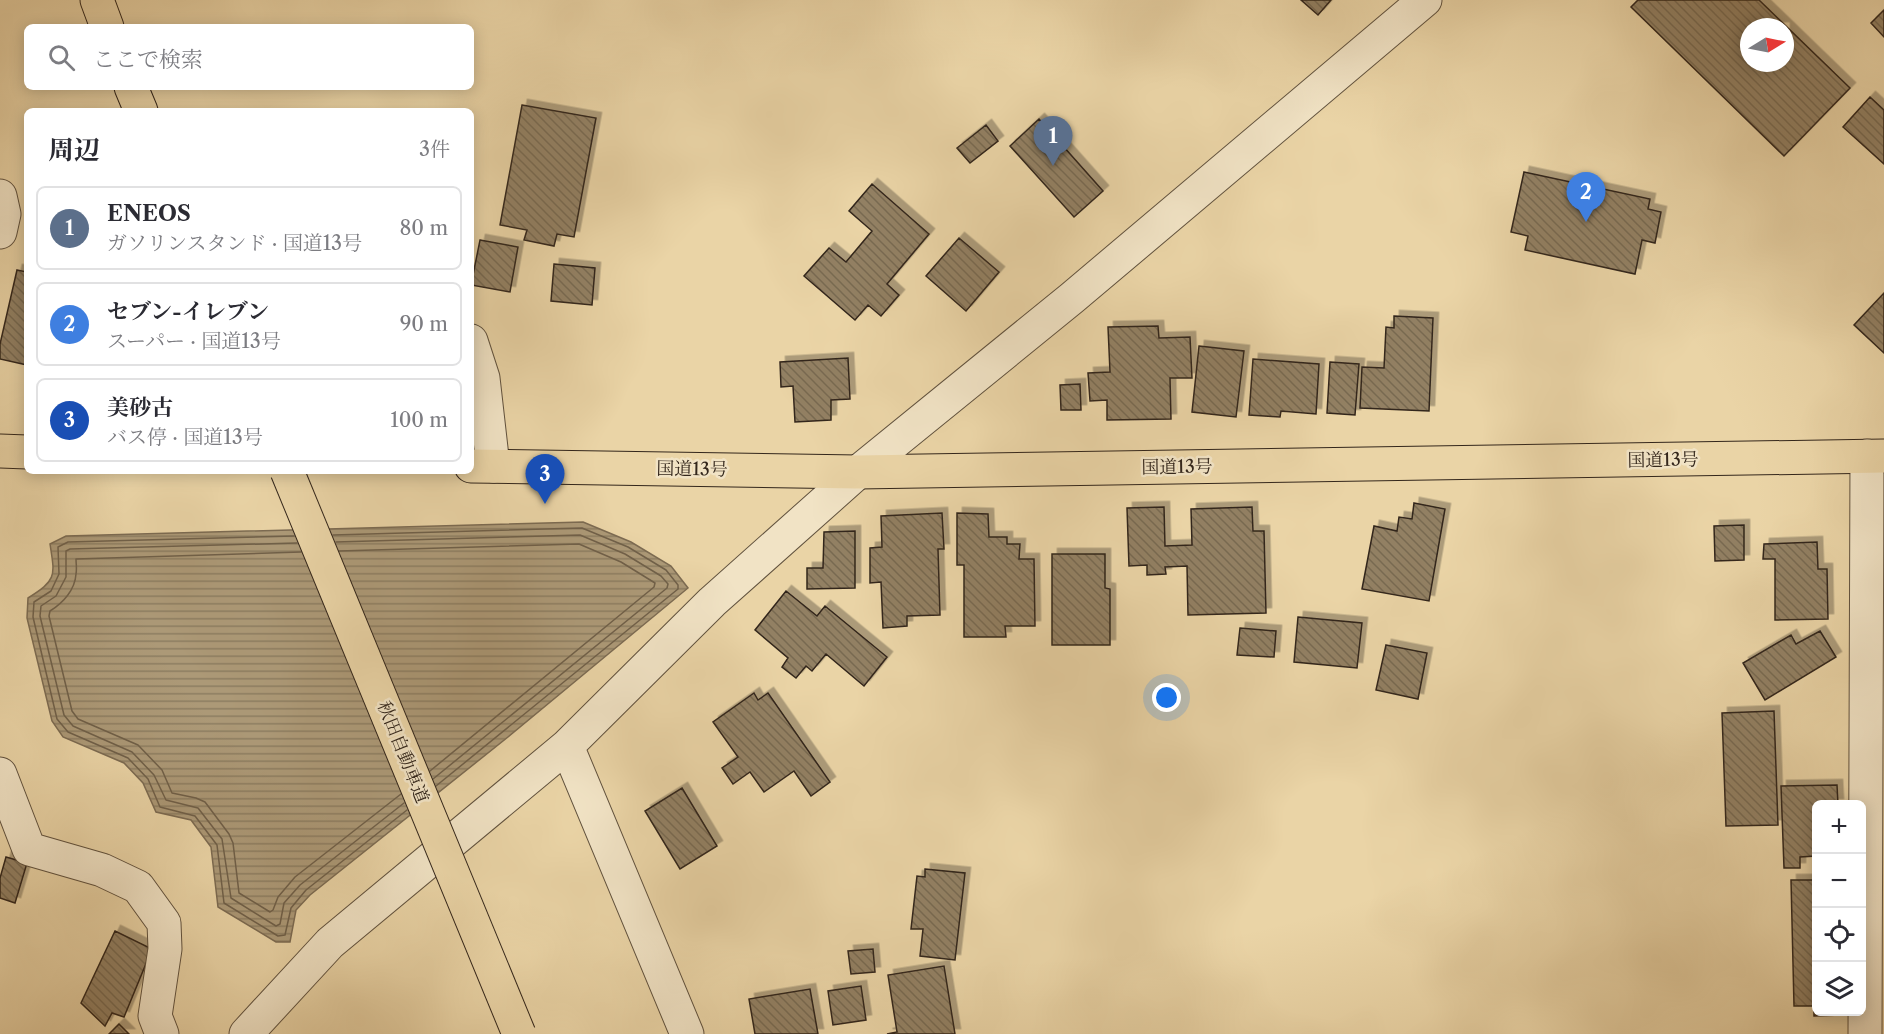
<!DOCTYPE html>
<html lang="ja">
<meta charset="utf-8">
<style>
:root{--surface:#fff;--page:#f7f7f7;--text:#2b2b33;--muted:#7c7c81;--line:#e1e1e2;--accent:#d93025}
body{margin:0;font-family:"Libre Caslon Text","Noto Serif JP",serif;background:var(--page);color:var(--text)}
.controls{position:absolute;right:18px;bottom:18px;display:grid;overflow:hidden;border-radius:9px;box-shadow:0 3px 15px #0003}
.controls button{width:54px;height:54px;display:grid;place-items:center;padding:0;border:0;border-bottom:2px solid var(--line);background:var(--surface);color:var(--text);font:30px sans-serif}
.compass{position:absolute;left:1740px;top:18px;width:54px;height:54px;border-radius:50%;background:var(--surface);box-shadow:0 3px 15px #0003;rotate:80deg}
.you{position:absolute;left:1167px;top:698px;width:21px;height:21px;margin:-15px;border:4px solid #fff;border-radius:50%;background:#1a73e8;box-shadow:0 0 0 9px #1a73e833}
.badge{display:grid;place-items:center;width:39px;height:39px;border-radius:50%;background:var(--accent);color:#fff;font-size:20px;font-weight:700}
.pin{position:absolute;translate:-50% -50px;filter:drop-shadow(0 2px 3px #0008)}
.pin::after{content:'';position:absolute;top:32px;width:21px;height:18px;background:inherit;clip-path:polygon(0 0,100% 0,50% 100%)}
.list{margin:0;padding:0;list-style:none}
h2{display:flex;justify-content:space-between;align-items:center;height:78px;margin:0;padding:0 24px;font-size:26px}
h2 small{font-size:20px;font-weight:400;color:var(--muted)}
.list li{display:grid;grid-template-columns:39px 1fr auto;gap:18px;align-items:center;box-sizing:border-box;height:84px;margin:0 12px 12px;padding:0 12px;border:2px solid var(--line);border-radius:9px}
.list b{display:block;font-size:22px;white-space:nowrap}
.list p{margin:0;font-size:20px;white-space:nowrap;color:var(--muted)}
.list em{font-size:20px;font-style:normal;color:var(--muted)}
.icon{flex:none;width:33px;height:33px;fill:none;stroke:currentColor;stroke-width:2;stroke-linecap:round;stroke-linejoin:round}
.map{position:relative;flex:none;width:1884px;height:1034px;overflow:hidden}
.search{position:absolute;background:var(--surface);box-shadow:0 3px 15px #0003;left:24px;top:24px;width:450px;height:66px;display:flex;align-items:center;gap:15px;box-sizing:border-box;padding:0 21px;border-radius:9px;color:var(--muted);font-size:22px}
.panel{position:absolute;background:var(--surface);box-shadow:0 3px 15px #0003;left:24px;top:108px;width:450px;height:366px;border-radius:9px}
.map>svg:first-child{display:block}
.water{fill:url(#water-rules);stroke:#7c6b52;stroke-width:1.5}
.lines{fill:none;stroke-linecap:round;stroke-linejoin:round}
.shore{stroke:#706049;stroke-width:1.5}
.building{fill:url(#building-back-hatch);stroke:#33261b;stroke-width:1.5;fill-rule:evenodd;filter:url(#shadow)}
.minor-casing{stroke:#61523e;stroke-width:35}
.tertiary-casing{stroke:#61523e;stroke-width:35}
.trunk-casing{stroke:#33261b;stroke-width:35}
.motorway-casing{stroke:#33261b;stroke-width:35}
.minor{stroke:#f1e3c5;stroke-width:33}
.tertiary{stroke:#f1e3c5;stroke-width:33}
.trunk{stroke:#ead4a6;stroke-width:33}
.motorway{stroke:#ead4a6;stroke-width:33}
.motorway-bridge-casing{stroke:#33261b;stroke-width:35;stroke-linecap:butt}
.motorway-bridge{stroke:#ead4a6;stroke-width:33}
.labels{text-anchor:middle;stroke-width:5;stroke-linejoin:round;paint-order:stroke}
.street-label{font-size:18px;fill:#33261b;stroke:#f1e3c5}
</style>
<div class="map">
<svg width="1884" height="1034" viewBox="0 0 1884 1034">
<defs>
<pattern id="water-rules" width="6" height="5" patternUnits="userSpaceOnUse" patternTransform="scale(1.5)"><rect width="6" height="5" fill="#ac9977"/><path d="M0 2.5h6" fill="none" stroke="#8d7d61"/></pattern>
<pattern id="building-back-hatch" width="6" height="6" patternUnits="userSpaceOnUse" patternTransform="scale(1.5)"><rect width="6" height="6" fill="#928063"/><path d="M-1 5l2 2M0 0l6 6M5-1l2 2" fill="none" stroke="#786951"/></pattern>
<filter id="shadow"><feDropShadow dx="5.5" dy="-5.5" stdDeviation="0" flood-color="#0004"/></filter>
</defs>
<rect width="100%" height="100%" fill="#ead4a6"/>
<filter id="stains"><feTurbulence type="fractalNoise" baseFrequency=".00333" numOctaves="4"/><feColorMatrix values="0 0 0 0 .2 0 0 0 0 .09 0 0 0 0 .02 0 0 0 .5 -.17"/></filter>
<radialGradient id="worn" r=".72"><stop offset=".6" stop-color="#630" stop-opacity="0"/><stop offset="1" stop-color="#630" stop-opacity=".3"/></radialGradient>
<!-- water -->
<path class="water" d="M583 522 631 542 671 566 688 588 508 737 310 895 296 910 290 942H276L218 907 211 847 191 820 156 812 143 783 124 763 63 737 52 721 27 618 28 598C57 580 55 576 50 544L66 536Z"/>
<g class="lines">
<!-- shore -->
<path class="shore" d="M333 535 582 528 628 547 666 570 678 585V589L436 786
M294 536 68 542 58 547 59 574 51 591 34 602 33 617 57 719 68 732 128 758 148 779 160 807 195 816 217 845 224 903 278 936 285 935 291 908 306 890 407 810
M336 542 580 535 625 554 661 576 668 584 667 588 433 779
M297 543 70 549 66 551V577L56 596 41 606 40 616 64 715 73 726 132 752 154 775 166 800 198 808 222 839 231 898 276 926 280 924 284 903 300 885 404 803
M339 551 579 544 621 562 655 583 654 587 430 771
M301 552 76 559C76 564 77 568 76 574 75 590 63 603 50 611L49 616 72 711 78 719 138 745 162 770 172 793 196 798 205 802 229 834 233 843 239 893 270 912 273 910 278 897 295 877 401 794"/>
</g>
<!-- building -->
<path class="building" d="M1301 0H1331L1318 15Z
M1638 0H1759L1850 88 1784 156 1631 7ZM1749 27H1785V63H1749Z
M1884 10V37L1871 23Z
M1870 97 1884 110V164L1843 127Z
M522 105 596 118 574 237 557 234 554 246 524 240 527 230 500 225Z
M1039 119 1103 191 1074 217 1010 146Z
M986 125 998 141 970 163 957 148Z
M1524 172 1650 199 1648 209 1661 212 1655 243 1642 240 1635 274 1525 250 1528 236 1511 232Z
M872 184 929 234 887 284 899 295 881 316 868 305 855 320 804 276 829 248 846 262 872 231 849 211Z
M959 238 999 272 966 311 926 276Z
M480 240 518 247 510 292 471 285Z
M554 264 595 268 592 305 551 301Z
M17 270 27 272V365L0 359V344Z
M1884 293V353L1854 325Z
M1394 316 1433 318 1429 411 1360 408 1362 367 1384 368 1386 327 1394 328Z
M1158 326 1159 338 1190 337 1192 378H1170L1171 419 1107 420V400L1090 401 1088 373 1110 372 1108 327Z
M1199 346 1244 351 1236 417 1192 412Z
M848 358 850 399 831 400V420L795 422 793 386 781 387 780 362Z
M1253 359 1319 364 1316 414 1281 411 1280 417 1249 415Z
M1330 362 1359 364 1355 415 1327 413Z
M1080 384 1081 410H1061L1060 385Z
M1414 503 1445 509 1429 601 1362 589 1374 526 1397 531 1399 517 1412 519Z
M1164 507 1165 546 1192 545 1191 509 1252 507 1253 531H1264L1266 613 1188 615 1187 566 1165 567 1166 574 1147 575V565L1129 566 1127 508Z
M942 513 944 549H938L940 615 907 616V626L883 628 881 582 870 583V548L882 547 881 516Z
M957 513 988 514 989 537H1007V544H1020L1019 559H1034L1035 626H1005L1006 637H964V565H957Z
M1744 525V560L1715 561 1714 526Z
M855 531V588L807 589V568H823L824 532Z
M1817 542 1818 569H1827L1828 619 1775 620V559H1763L1764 544Z
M1052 554H1105V588L1110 589V645H1052Z
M786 591 817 616 825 606 887 657 864 686 826 654 812 671 806 666 796 678 782 667 788 658 755 630Z
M1298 617 1362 623 1357 668 1294 662Z
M1240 628 1276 631 1274 657 1237 655Z
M1820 631 1836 657 1765 700 1743 663 1791 635 1796 644Z
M1386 645 1427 653 1418 699 1376 690Z
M754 693 758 700 768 693 830 782 811 796 794 771 764 792 750 772 733 784 722 768 738 757 713 722Z
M1774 711 1778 825 1726 826 1722 713Z
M1837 785 1838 804H1816V856L1800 857V868H1784L1781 786Z
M682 788 717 846 680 869 645 811Z
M6 857 27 863 15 903 0 898V878Z
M925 869 965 873 955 960 920 956 923 929H911L917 876 925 877Z
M1791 880H1816V1012H1841V1015L1814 1016V1006H1794Z
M115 931 152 949 124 1017 112 1013 105 1026 81 1003Z
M873 949 875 972 851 974 848 951Z
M944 966 955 1034H887L897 1032 888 975Z
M861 986 866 1020 833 1025 828 991Z
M810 989 818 1034H755L749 999Z
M119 1024 129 1034H109Z"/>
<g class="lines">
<!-- minor casing -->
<g class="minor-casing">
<path id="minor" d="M0 196 4 214 0 232
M471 341 483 378 493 466
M567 746 687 1034
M0 774 29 849 102 870 138 887 164 923 165 949 155 1016 162 1034
M246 1034 330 943 567 746 712 602 858 472
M1865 1034 1867 456"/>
</g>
<!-- tertiary casing -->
<g class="tertiary-casing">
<path id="tertiary" d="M858 472 1072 298 1425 0"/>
</g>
<!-- trunk casing -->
<g class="trunk-casing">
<path id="trunk" d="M0 451 27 452
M471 466 858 472 1884 456"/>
</g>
<!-- motorway casing -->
<g class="motorway-casing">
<path id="motorway" d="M97 0 107 27
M131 87 141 111"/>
</g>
<!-- minor -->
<use href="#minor" class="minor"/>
<!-- tertiary -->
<use href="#tertiary" class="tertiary"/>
<!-- trunk -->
<use href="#trunk" class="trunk"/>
<!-- motorway -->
<use href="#motorway" class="motorway"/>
<!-- motorway-bridge casing -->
<g class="motorway-bridge-casing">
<path id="motorway-bridge" d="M287 471 519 1034"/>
</g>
<!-- motorway-bridge -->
<use href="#motorway-bridge" class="motorway-bridge"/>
</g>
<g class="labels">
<!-- street labels -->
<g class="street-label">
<text transform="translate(1663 460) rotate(-1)" y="6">国道13号</text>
<text transform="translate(1177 467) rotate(-1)" y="6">国道13号</text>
<text transform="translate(692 469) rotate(1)" y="6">国道13号</text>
<text transform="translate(403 752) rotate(68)" y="6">秋田自動車道</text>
</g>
</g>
<rect width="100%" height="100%" filter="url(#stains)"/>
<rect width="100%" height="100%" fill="url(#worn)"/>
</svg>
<div class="controls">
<button>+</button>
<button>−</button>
<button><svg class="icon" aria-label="locate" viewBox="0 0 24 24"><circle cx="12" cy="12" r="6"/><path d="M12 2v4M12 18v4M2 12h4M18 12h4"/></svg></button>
<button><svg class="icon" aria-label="layers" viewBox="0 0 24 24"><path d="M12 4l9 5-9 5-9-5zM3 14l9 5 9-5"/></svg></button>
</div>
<svg class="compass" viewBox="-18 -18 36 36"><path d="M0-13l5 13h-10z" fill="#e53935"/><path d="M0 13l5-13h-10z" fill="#7c7c81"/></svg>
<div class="you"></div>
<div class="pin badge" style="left:1053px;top:166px;background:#5c6f8a">1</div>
<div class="pin badge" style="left:1586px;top:222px;background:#3f7fe0">2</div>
<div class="pin badge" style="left:545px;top:504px;background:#1a4fb4">3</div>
<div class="search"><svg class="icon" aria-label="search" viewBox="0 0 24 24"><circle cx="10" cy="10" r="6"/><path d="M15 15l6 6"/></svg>ここで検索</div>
<section class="panel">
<h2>周辺<small>3件</small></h2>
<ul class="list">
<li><span class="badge" style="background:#5c6f8a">1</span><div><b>ENEOS</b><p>ガソリンスタンド · 国道13号</p></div><em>80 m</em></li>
<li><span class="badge" style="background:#3f7fe0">2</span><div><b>セブン-イレブン</b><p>スーパー · 国道13号</p></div><em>90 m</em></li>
<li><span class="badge" style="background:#1a4fb4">3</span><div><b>美砂古</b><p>バス停 · 国道13号</p></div><em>100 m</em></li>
</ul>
</section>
</div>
